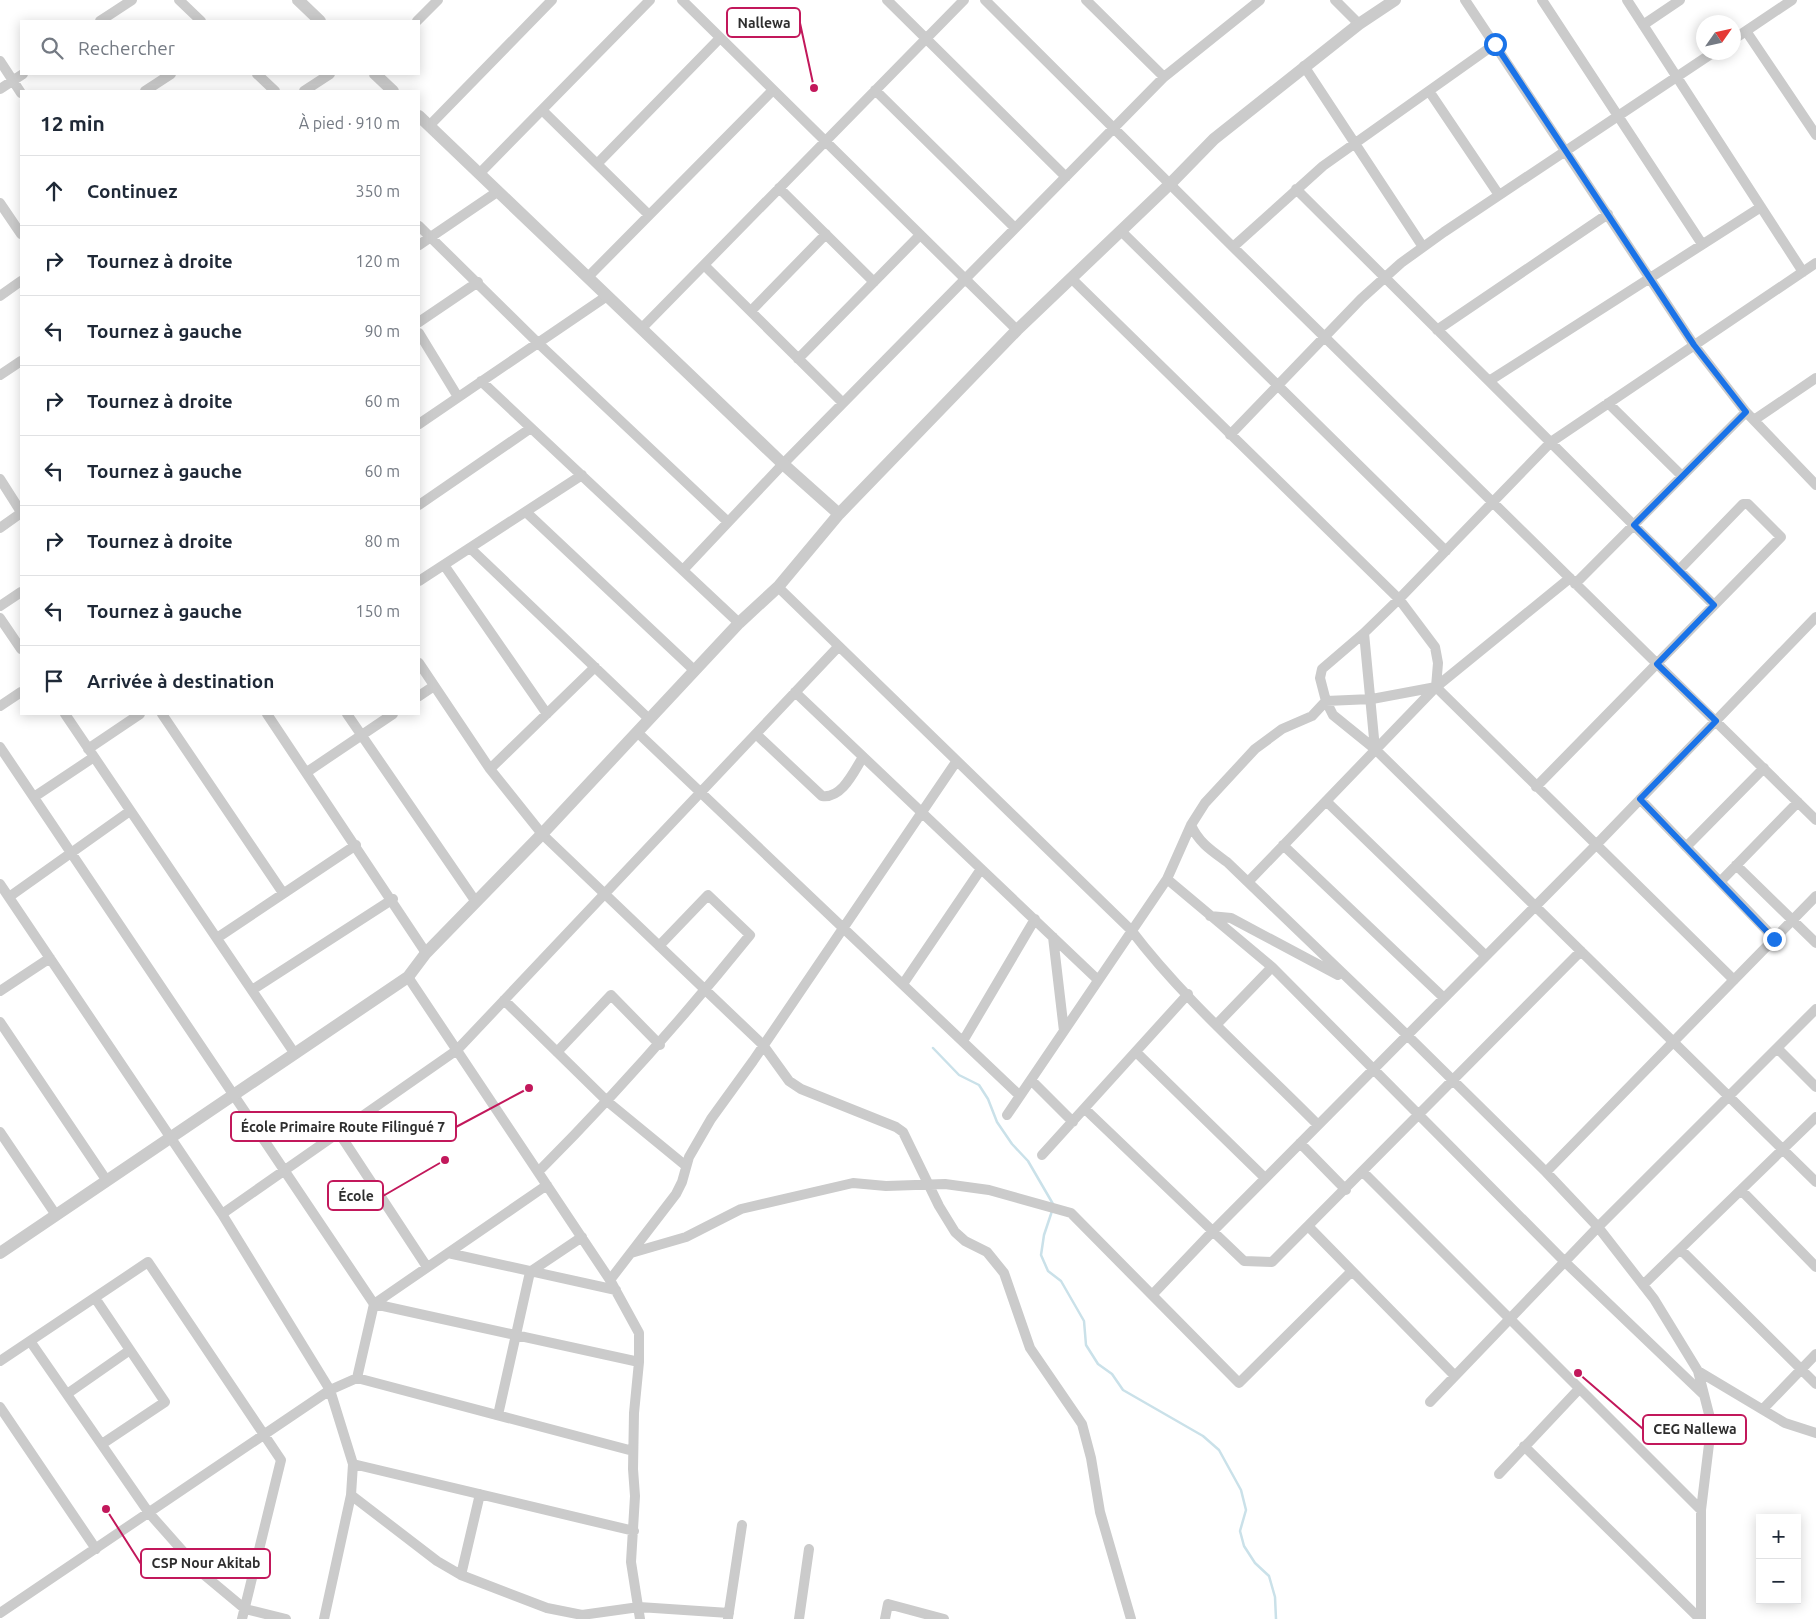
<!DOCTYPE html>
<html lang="fr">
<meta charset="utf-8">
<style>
:root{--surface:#fff;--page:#f6f6f7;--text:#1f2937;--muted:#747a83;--line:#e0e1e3}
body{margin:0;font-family:Ubuntu,sans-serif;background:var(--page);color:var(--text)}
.controls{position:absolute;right:15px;bottom:15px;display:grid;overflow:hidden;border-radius:0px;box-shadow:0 2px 12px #0003}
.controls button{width:45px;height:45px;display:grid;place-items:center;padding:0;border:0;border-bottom:1px solid var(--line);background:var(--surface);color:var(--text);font:25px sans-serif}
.compass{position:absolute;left:1696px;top:15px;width:45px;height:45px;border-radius:50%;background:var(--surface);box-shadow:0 2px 12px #0003;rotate:56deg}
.stop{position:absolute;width:15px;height:15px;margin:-11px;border:4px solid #1a73e8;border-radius:50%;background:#fff}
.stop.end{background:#1a73e8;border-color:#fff;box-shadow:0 1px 5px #0008}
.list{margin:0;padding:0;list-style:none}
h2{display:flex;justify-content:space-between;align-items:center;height:65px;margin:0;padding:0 20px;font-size:21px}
h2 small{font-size:16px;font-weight:400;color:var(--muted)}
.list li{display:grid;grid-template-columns:32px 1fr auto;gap:15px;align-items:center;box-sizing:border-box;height:70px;padding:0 20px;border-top:1px solid var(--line)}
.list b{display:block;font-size:19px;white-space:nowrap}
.list em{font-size:16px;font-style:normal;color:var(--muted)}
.icon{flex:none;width:28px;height:28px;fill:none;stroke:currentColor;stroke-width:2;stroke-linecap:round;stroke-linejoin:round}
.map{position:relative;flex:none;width:1816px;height:1619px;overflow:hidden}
.search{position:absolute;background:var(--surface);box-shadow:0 2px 12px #0003;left:20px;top:20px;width:400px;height:55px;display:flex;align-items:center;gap:12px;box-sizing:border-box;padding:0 18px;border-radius:0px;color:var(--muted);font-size:19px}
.panel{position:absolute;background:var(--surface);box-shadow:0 2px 12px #0003;left:20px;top:90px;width:400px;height:625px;border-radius:0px}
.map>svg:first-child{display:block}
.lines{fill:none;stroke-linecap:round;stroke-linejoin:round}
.stream{stroke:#cae1e9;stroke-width:2.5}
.minor{stroke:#cbcbcb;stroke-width:10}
.tertiary{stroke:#cbcbcb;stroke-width:12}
.route{stroke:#1a73e8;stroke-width:6}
.leader{fill:none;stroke:#c2185b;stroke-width:2}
.callout-dot{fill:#c2185b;stroke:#fff;stroke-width:2}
.callout{fill:#fff;stroke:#c2185b;stroke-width:2}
.callout-label{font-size:14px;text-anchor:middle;font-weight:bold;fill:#2e2e2e}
</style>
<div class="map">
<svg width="1816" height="1619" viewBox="0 0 1816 1619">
<rect width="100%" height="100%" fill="#fff"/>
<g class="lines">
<!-- stream -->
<path class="stream" d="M933 1048 959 1075 979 1085 988 1099 997 1122 1012 1144 1028 1161 1053 1204
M1052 1211 1044 1235 1041 1255 1048 1271 1061 1281 1084 1321 1086 1345 1098 1364 1112 1374 1123 1390 1203 1436 1219 1450 1241 1490 1246 1510 1240 1531 1244 1546 1255 1563 1269 1576 1275 1597 1276 1619"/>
<!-- minor -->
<path class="minor" d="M179 0 201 21
M682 0 1017 330
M887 0 1066 177
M985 0 1233 247 1816 820
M1086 0 1164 77
M1335 0 1359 24
M1465 0 1694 345 1746 412 1816 485
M1542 0 1702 244
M1627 0 1803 272
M100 21 132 0
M417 21 438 0
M1643 25 1680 0
M1746 31 1816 135
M1734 39 1792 0
M0 61 21 93
M1304 66 1423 247
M257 74 275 91
M0 89 23 74
M875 90 1015 228
M145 91 171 74
M304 91 330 74
M1429 91 1499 195
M542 110 649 215
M429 126 552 0
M597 164 720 38
M479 174 650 0
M779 188 874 282
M1296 189 1714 605
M0 203 21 234
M419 226 538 343 728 522
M1121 231 1446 551
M419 245 497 192
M1233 247 1323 166 1495 44
M704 265 843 403
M588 277 773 90
M1071 278 1399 599 1435 647 1438 663 1436 687 1734 980
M0 296 21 281
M751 311 826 234
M419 322 478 282
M642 328 964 0
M1437 330 1608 214
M419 333 458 397
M798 359 920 235
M0 375 21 361
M481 381 739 623
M1489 381 1761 207
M1608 403 1682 476
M1754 420 1816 378
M419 424 607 296
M1230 435 1361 299 1401 263 1444 232 1714 52
M0 479 21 512
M419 505 531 428
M526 512 694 670
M0 528 21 513
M470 548 648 718
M444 565 547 714
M683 570 783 464 1164 77 1260 0
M419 581 582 475
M1575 584 1746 412
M778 587 1131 930C1184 1000 1256 1062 1318 1125
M0 606 21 592
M0 618 21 649
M1364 633 1375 749
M419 663 490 769 542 834 763 1045 789 1081 801 1089 896 1127 903 1132 939 1206 955 1232 965 1241 987 1252 1004 1273 1030 1348 1082 1424 1091 1458 1100 1512 1131 1619
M1436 687 1372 699 1326 701 1333 715 1375 749 1816 1182
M795 692 1098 980
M419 696 434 686
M0 706 21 692
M65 714 295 1054
M162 714 283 893
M267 714 426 953
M347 714 476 902
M637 732 1020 1096
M756 734 822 796C842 799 854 771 863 757
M0 747 374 1304 639 1362
M88 749 140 714
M490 769 595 667
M307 772 393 714
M1536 787 1781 537 1748 504H1743L1679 570
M34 797 94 757
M1640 799 1775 939
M1326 801 1486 956
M1191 825C1199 843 1212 851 1227 862L1407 1035 1546 1172 1598 1227 1654 1299 1698 1371 1710 1418V1436L1701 1510V1619
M1283 845 1444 998
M1686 847 1764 768
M1736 865 1816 943
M1167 879 1272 967 1565 1262 1704 1395
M1248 882 1436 687 1570 578
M1720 882 1798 802
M0 884 222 1214 330 1390 353 1464 351 1495 324 1619
M9 897 130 811
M1210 916 1231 918 1338 975
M1053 937 1064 1031
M217 938 356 845
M408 977 610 1280 639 1333V1362L634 1413 633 1469 635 1496 631 1562 640 1619
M903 984 981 869
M252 990 393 899
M0 991 50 958
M504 1000 608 1102 686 1166
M0 1022 107 1181
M1217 1024 1272 967
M963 1041 1035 919
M1777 1048 1816 1087
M557 1052 611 995 660 1045
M1136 1052 1265 1178
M1031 1080 1073 1122
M1085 1109 1244 1261 1272 1262 1581 951
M1007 1115 1167 879 1191 825 1205 803 1255 749 1282 729 1312 716 1326 701 1320 678 1322 669 1364 633 1399 599 1551 442 1816 263
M0 1132 56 1215
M339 1133 427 1267
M1300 1143 1346 1190
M1042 1155 1188 994
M538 1172C613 1097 683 1018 750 935L708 895 659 946
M1363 1172 1701 1510
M1546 1172 1816 896
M1741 1190 1816 1267
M222 1214 457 1050 838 647
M1308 1226 1455 1376
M1680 1249 1816 1384
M448 1253 616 1290
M631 1253 686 1237 741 1209 853 1183 886 1186 945 1184 989 1190 1071 1213 1239 1383 1352 1271
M610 1280 676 1194 682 1182 689 1157 711 1119 753 1061 956 762
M1643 1285 1816 1117
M1153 1294 1212 1232 1596 845 1816 617
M95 1298 165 1402 102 1444
M30 1341 149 1513 203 1574 245 1609 286 1619
M0 1361 148 1262 281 1460 242 1619
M1698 1371 1785 1423 1816 1433
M357 1378 374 1304 547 1185
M67 1394 130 1350
M1430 1402 1598 1227 1816 1009
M0 1407 96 1549
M1763 1409 1816 1354
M498 1415 530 1272 582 1237
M1524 1446 1700 1619
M353 1464 634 1531
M1499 1474 1579 1389
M351 1495 437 1561 461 1575 547 1608 582 1615 639 1607 729 1613
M461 1575 480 1494
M0 1613 330 1390 357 1378 633 1451
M728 1618 742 1525
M799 1619 809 1549
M885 1619 888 1604 944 1619"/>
<!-- tertiary -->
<path class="tertiary" d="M298 0 320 21
M375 74 393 91
M419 116 783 464 839 514
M0 1253 408 977 426 953 542 834 739 623 778 587 839 514 1017 330 1171 183 1214 139 1359 24 1395 0"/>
</g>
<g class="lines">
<!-- route -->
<path class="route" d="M1495 44 1694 345 1746 412 1634 525 1714 605 1657 664 1716 721 1640 799 1774 939"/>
</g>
<!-- callouts -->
<path class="leader" d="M814 88L800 23M529 1088L456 1127M445 1160L383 1196M1578 1373L1643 1429M106 1509L141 1564"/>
<g class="callout-dot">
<circle cx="814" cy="88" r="5"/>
<circle cx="529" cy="1088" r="5"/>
<circle cx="445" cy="1160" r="5"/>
<circle cx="1578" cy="1373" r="5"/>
<circle cx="106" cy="1509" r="5"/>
</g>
<g class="callout">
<rect x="727" y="8" width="73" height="29" rx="5"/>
<rect x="231" y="1112" width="225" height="29" rx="5"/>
<rect x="328" y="1181" width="55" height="29" rx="5"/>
<rect x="1643" y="1415" width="103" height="29" rx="5"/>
<rect x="141" y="1549" width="129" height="29" rx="5"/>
</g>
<g class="callout-label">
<text x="764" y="28">Nallewa</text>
<text x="343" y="1132">École Primaire Route Filingué 7</text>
<text x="356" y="1201">École</text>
<text x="1695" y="1434">CEG Nallewa</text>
<text x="206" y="1568">CSP Nour Akitab</text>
</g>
</svg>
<div class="controls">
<button>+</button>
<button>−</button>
</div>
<svg class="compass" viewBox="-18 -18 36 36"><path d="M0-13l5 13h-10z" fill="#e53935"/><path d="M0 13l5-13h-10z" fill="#747a83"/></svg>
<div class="stop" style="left:1495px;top:44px"></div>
<div class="stop end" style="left:1774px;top:939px"></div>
<div class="search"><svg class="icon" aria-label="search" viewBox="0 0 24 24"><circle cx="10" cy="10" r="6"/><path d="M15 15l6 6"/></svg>Rechercher</div>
<section class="panel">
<h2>12 min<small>À pied · 910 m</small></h2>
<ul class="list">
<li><svg class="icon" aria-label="ahead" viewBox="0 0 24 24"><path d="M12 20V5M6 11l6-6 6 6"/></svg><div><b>Continuez</b></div><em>350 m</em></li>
<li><svg class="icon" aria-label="right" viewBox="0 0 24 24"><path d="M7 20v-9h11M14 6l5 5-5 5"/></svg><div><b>Tournez à droite</b></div><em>120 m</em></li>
<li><svg class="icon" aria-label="left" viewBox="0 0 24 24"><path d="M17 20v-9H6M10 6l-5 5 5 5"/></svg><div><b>Tournez à gauche</b></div><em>90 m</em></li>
<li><svg class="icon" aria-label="right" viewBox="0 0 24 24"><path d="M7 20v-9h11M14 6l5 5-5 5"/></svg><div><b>Tournez à droite</b></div><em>60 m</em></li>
<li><svg class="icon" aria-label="left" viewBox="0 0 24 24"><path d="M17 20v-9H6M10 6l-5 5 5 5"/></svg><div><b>Tournez à gauche</b></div><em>60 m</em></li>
<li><svg class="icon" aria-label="right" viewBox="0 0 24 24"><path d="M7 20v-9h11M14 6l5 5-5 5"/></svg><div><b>Tournez à droite</b></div><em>80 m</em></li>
<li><svg class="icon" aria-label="left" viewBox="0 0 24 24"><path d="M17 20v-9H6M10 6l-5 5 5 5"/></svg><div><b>Tournez à gauche</b></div><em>150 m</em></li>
<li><svg class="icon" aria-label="arrive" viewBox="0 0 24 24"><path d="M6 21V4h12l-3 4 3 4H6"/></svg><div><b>Arrivée à destination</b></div></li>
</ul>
</section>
</div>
